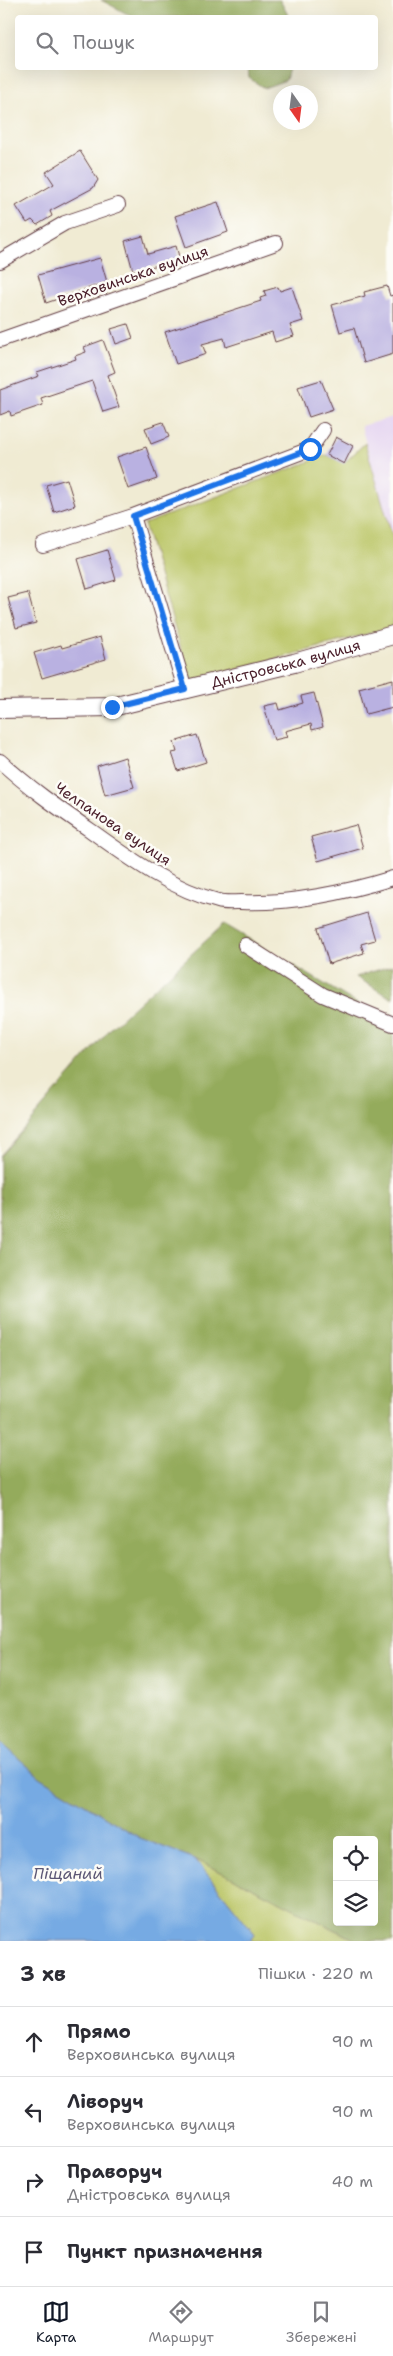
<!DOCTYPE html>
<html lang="uk">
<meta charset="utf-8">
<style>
:root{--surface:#fff;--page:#f2f2f3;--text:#2b2b33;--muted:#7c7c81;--line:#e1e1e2;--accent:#111827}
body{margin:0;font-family:"Shantell Sans",sans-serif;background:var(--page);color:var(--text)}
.controls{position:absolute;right:15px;bottom:15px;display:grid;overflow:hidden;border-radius:5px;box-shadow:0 5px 20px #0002}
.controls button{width:45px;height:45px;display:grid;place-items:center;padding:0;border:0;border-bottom:1px solid var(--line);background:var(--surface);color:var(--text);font:25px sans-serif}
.compass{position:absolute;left:273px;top:85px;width:45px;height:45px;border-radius:50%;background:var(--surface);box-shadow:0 5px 20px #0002;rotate:166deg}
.stop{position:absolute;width:15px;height:15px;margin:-11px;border:4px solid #1a73e8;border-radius:50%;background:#fff}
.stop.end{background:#1a73e8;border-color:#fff;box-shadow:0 1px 5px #0008}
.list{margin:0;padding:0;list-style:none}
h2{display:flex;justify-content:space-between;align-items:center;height:65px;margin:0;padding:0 20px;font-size:21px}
h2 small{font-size:16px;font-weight:400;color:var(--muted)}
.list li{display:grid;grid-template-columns:32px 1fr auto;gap:15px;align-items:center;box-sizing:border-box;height:70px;padding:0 20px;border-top:1px solid var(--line)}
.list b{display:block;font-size:19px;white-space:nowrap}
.list p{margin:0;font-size:16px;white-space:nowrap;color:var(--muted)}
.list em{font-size:16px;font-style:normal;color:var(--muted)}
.icon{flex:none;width:28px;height:28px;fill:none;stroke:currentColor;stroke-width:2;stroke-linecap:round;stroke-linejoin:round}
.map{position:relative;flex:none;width:393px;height:1941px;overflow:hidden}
.search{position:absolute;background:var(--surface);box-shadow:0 5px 20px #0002;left:15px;right:15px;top:15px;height:55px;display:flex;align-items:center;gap:12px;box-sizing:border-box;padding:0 18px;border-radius:5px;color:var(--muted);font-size:19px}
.sheet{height:345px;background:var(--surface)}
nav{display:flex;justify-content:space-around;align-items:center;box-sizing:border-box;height:70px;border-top:1px solid var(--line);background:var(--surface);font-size:14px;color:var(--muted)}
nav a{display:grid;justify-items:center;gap:2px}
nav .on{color:var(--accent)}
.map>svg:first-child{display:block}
.built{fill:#e4d3f1}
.green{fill:#bbc668;stroke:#82724a}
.forest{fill:#94ab5c;stroke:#6f6544;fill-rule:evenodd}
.water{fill:#76aae3;stroke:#606487}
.building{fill:#b9b1e1}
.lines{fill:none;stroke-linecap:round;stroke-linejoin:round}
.minor-casing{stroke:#633e44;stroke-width:16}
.tertiary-casing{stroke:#633e44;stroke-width:20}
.minor{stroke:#fff;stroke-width:14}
.tertiary{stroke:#fff;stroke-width:18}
.route{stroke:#1a73e8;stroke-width:6}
.labels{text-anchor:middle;stroke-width:5;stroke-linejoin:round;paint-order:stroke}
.street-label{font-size:15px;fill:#4a1f2b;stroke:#fdfcf7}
.water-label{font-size:16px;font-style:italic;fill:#5c5775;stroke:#fdfcf7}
</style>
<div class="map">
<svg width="393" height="1941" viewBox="0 0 393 1941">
<rect width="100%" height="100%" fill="#fdfcf7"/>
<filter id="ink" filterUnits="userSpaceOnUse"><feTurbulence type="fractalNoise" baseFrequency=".02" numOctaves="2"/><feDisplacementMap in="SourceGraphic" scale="10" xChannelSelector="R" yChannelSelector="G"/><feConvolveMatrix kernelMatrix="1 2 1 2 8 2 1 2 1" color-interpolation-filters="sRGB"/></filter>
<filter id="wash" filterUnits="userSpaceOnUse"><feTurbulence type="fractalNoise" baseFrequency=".0096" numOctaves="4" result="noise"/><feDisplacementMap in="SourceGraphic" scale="20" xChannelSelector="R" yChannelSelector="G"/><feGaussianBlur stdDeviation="1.12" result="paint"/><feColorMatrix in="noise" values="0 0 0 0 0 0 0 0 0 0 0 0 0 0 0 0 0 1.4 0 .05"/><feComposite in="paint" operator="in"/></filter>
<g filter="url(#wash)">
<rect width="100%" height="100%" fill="#f0ebd3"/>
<!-- built -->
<path class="built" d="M393 417V538L361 426Z"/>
<!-- green -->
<path class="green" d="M365 443 393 538V627L191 682 144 524 327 455 344 463Z
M195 1859 358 1941H251L255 1934Z"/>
<!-- forest -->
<path class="forest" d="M101 0H280L289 17H133Z
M248 68H289L286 80 264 88 249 78Z
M224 924 393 1025V1941H358L195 1859 140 1838 40 1777 0 1742V1156L111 1028ZM337 1840H374V1922H337Z
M393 965V999L356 977Z"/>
<!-- water -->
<path class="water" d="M0 1742 40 1777 140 1838 195 1859 255 1934 251 1941H0Z"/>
<g id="blocks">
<!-- building -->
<path class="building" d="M80 151 98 180 93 188 50 211 52 216 37 225 32 220 27 223 16 206 54 184 46 172Z
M218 202 228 232 186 247 175 216Z
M143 236 148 254 176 246 180 260 133 271 125 241Z
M100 258 107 282 46 303 38 275Z
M387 286 390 296 393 295V354L364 363 354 328 340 332 332 305 365 296 364 292Z
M278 287 280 291 292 287 303 321 290 325 294 336 275 342 272 332 226 347 224 338 202 344 206 354 176 364 165 332 261 301 260 298 266 296 264 291Z
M128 324 133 338 116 344 111 329Z
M103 340 115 372 108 375 119 407 103 412 92 381 41 398 43 405 11 416 10 411 0 415V390L39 376 37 372 76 359 75 356 86 352 84 347Z
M321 380 333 409 309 417 298 387Z
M163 422 169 437 151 444 145 428Z
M336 437 353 446 344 464 327 455Z
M146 447 157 479 128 489 117 457Z
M67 479 75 505 54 512 46 485Z
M107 550 116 580 87 589 78 559Z
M28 593 36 623 16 628 8 598Z
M100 637 106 659 42 678 34 653 61 645 62 648Z
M393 679V707L366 714 359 688Z
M314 693 323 727 312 730 311 724 285 731 287 737 274 740 264 706 278 703 280 710 303 703 301 696Z
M197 735 206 762 178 771 172 753 177 752 174 742Z
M125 757 134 787 105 795 97 766Z
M356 825 363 848 318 861 311 837Z
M367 913 375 940 361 944 364 953 329 964 318 928Z"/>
</g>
</g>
<g filter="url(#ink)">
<use href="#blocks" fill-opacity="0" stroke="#633e44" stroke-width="1"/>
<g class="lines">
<!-- minor casing -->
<g class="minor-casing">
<path id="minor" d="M0 261 65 223 118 205
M0 340 276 243
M43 545 133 516
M185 689 133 516 310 449 323 430
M0 761C28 787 58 808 90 830 129 858 171 889 218 901 225 903 233 902 241 902 292 904 344 893 393 878
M245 945 323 995 393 1024"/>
</g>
<!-- tertiary casing -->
<g class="tertiary-casing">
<g id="tertiary">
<path id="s1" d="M0 709 112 707 294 663 393 635"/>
</g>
</g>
<!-- minor -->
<use href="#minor" class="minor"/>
<!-- tertiary -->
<use href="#tertiary" class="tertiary"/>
</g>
</g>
<g class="lines" filter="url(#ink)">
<!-- route -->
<path class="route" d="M112 707 185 689 133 516 310 449"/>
</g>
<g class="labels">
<!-- street labels -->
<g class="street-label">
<text transform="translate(133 276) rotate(-19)" y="5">Верховинська вулиця</text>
<text dy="5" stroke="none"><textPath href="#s1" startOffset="291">Дністровська вулиця</textPath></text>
<text transform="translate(113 824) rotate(34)" y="5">Челпанова вулиця</text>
</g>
<!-- water labels -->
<g class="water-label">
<text x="68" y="1879">Піщаний</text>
</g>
</g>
</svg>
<div class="controls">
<button><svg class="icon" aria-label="locate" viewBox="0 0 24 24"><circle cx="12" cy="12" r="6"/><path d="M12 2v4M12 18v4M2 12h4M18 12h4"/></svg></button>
<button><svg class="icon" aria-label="layers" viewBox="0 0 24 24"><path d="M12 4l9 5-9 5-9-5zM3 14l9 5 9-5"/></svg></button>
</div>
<svg class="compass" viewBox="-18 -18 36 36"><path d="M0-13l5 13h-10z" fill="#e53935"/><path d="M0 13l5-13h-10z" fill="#7c7c81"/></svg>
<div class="stop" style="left:310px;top:449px"></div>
<div class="stop end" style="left:112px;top:707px"></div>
<div class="search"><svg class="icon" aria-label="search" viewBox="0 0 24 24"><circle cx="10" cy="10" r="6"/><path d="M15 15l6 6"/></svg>Пошук</div>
</div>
<section class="sheet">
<h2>3 хв<small>Пішки · 220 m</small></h2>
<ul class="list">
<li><svg class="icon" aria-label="ahead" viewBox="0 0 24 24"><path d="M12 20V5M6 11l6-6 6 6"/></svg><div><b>Прямо</b><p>Верховинська вулиця</p></div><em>90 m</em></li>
<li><svg class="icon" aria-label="left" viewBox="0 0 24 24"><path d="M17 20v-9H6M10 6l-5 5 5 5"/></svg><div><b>Ліворуч</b><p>Верховинська вулиця</p></div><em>90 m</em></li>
<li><svg class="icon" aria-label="right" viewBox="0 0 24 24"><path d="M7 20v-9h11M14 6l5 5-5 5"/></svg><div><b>Праворуч</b><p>Дністровська вулиця</p></div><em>40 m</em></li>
<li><svg class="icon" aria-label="arrive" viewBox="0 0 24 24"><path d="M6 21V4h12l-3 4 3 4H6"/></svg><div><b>Пункт призначення</b></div></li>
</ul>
</section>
<nav>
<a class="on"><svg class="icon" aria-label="map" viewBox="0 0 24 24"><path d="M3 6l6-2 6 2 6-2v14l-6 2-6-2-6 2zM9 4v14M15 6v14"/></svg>Карта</a>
<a><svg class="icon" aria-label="directions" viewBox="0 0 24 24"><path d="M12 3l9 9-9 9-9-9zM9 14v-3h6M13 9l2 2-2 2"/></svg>Маршрут</a>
<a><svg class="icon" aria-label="saved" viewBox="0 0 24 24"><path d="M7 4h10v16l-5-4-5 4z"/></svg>Збережені</a>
</nav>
